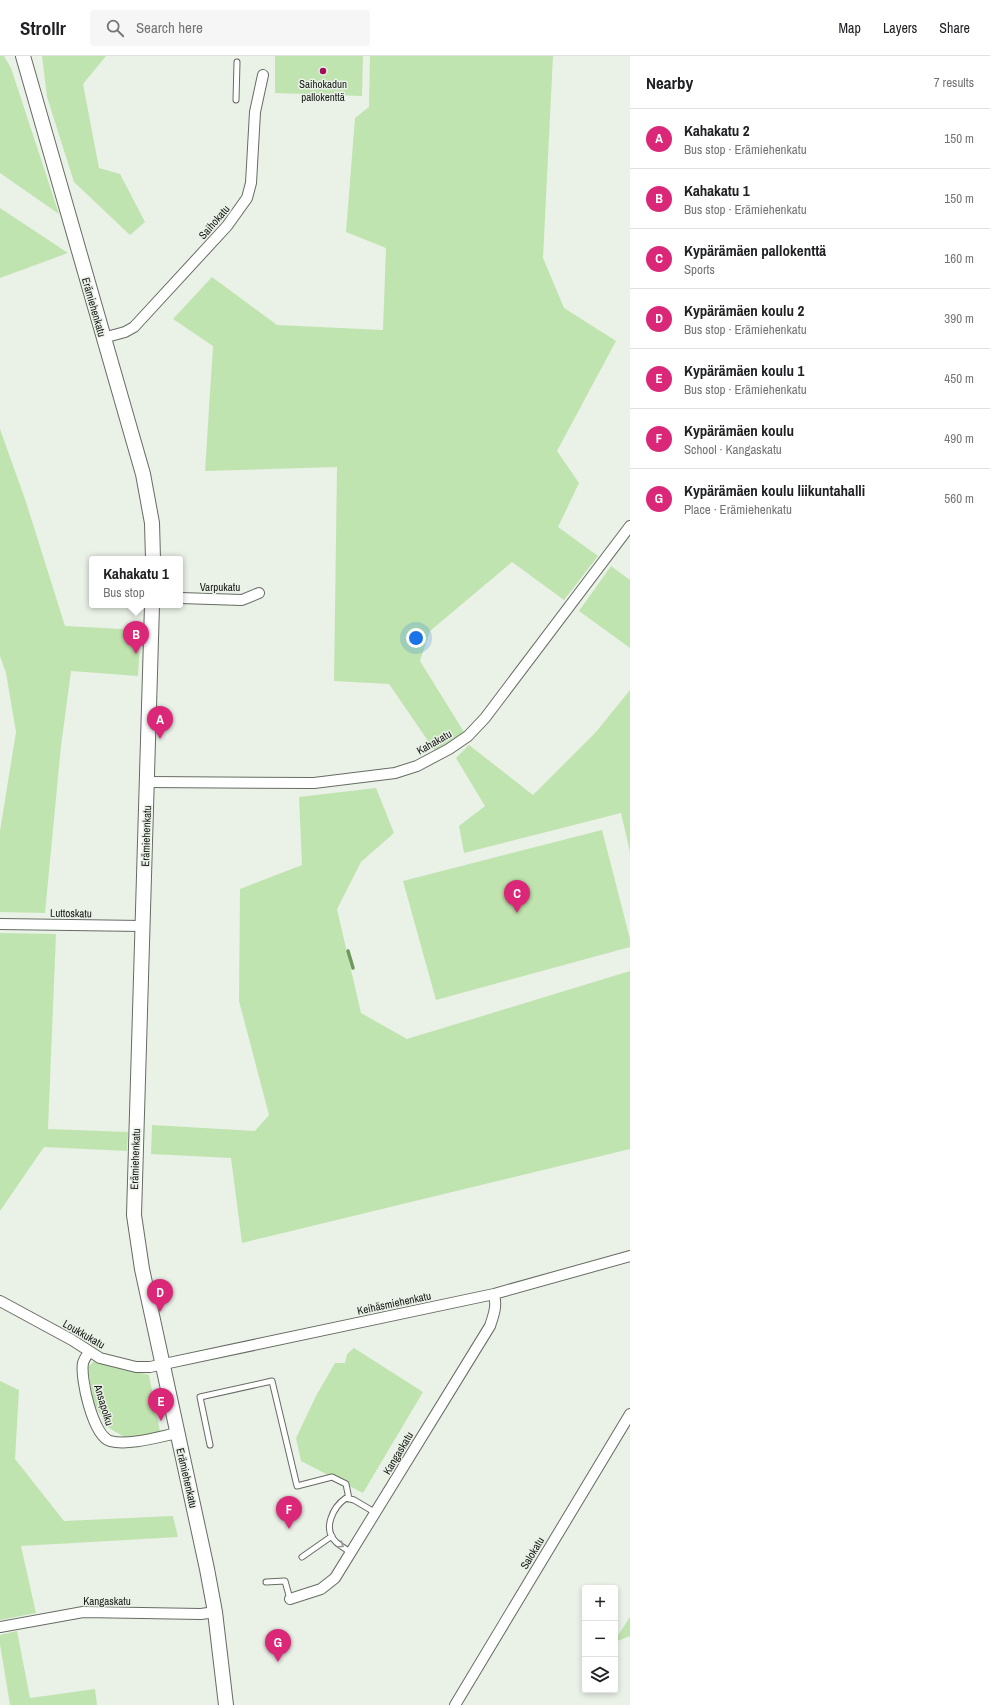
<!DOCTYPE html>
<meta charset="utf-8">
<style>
:root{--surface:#fff;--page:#f6f6f6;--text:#202124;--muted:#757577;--line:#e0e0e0;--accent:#db2777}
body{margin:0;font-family:"Archivo Narrow",sans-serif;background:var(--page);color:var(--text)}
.controls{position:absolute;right:12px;bottom:12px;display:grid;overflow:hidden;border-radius:4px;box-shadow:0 2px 6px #0003}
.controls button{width:36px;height:36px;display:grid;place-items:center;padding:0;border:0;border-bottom:1px solid var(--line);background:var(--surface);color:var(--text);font:20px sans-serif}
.you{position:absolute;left:416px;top:582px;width:14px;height:14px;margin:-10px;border:3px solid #fff;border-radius:50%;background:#1a73e8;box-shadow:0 0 0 6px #1a73e833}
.badge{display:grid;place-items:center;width:26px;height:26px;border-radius:50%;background:var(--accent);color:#fff;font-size:13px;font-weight:700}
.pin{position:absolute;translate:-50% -33px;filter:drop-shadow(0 1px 2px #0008)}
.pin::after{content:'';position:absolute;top:21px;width:14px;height:12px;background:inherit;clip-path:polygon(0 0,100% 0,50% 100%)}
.popup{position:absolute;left:89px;top:500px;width:94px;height:52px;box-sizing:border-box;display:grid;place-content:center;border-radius:4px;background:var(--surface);filter:drop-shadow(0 1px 3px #0005);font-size:13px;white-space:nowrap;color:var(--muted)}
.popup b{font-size:15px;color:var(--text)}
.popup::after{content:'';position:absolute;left:50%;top:100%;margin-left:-8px;border:8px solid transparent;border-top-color:var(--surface)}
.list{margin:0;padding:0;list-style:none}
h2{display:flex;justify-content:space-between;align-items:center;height:52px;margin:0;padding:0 16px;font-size:17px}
h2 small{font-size:13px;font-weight:400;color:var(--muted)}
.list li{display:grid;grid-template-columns:26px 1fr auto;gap:12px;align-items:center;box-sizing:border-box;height:60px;padding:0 16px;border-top:1px solid var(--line)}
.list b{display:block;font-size:15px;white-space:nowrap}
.list p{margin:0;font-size:13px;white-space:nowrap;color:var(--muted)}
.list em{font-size:13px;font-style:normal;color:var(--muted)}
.icon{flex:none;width:22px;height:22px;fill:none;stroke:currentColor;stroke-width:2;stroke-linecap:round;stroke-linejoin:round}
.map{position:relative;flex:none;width:630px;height:1649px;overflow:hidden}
header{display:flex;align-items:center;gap:24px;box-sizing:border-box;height:56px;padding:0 20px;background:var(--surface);border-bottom:1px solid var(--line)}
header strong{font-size:19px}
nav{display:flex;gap:22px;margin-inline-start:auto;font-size:14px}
.search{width:280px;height:36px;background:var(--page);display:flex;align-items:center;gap:10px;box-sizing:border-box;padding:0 14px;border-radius:4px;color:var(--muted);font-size:15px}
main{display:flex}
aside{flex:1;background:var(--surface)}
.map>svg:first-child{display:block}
.green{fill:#c0e4b0}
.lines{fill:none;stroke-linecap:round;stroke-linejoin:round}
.stream{stroke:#70985d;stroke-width:3.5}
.lane-casing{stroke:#666c63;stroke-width:7}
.street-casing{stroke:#666c63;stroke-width:12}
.secondary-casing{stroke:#666c63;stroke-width:16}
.lane{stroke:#fff;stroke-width:5}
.street{stroke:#fff;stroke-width:10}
.secondary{stroke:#fff;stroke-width:14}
.oneway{stroke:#979896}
.poi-dot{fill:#9f0f59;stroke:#eaf1e7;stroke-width:1.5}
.labels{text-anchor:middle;stroke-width:3;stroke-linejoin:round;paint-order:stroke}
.poi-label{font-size:11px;fill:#171916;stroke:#eaf1e7}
.street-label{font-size:11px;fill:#171916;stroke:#eaf1e7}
</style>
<header>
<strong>Strollr</strong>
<div class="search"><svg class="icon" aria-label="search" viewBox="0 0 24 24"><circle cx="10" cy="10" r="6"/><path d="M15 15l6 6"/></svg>Search here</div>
<nav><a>Map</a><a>Layers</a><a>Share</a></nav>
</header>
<main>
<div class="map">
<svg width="630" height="1649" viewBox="0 0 630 1649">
<rect width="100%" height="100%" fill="#eaf1e7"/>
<!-- green -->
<path class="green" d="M0 0H4L11 12 59 158 0 117Z
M42 0H106L83 28 99 112 120 118 145 166 130 179 74 126 47 41Z
M275 0H363L362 40 275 37Z
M370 0H553L543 202 564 252 616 285 557 395 579 427 558 471 536 455 598 500 564 544 512 506 430 575 420 605 464 676 435 695 389 628 334 625 337 411 205 415 213 290 173 263 212 221 277 269 383 274 386 192 346 176 355 62 369 51Z
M0 152 68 197 0 222Z
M0 373 26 446 65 570 141 574 138 620 71 615 61 690 45 857 0 856V775L16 676 6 617 0 600Z
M611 510 630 524V592L579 555Z
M630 634V796L621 757 464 797 459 770 485 750 456 702 469 689 533 739 596 676Z
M376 732 394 777 361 806 337 853 361 957 407 983 630 915V1093L242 1187 231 1102 151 1098 152 1069 255 1075 269 1059 239 945 240 833 302 809 299 741Z
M602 774 630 883V891L436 944 403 825Z
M0 877 56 878 48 1073 128 1076 127 1095 44 1091 0 1155Z
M354 1292 423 1336 363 1437 301 1405 296 1382 316 1340 335 1307H345L347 1298Z
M94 1305 149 1319 160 1376 126 1382 109 1372 97 1353 93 1350 88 1311Z
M0 1325 19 1334 15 1403 64 1465 173 1460 178 1481 21 1490 36 1557 0 1564Z
M630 1561V1580L615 1586V1584Z
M17 1575 30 1642 95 1633 97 1649H10L0 1588V1579Z"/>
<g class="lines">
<!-- stream -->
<path class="stream" d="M348 895 353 912"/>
<!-- lane casing -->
<g class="lane-casing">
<path id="lane" d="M236 44 237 6
M210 1389 200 1341 272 1325 297 1430 332 1421 346 1428 349 1443
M352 1497C346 1493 340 1490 336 1486 322 1473 333 1451 346 1442L354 1444 376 1457
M302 1501 332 1480
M266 1526 285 1525 290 1543"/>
</g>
<!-- street casing -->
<g class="street-casing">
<path id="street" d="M103 282 125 276 134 271 227 170 247 142 251 127 255 56 263 19
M180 542 242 544 259 537
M148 726 314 727 395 717 417 710 449 693 468 680 485 662 630 470
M0 868 142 870
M0 1245 72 1284 100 1302 136 1311H150L494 1238 630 1200
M89 1296C87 1299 84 1303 83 1307 80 1322 93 1380 110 1385 128 1390 158 1381 177 1377
M290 1543 321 1533 335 1522 490 1270C494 1258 497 1250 494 1238
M0 1571 83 1556 201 1558 215 1556
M455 1649 630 1358"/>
</g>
<!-- secondary casing -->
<g class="secondary-casing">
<path id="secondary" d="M23 0 143 418 152 467 153 503
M152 549 134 1159 142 1213 207 1513 215 1556 226 1649"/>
</g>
<!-- lane -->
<use href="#lane" class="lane"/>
<!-- street -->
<use href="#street" class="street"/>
<!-- secondary -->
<use href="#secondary" class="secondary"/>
</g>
<!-- one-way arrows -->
<defs><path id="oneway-chevron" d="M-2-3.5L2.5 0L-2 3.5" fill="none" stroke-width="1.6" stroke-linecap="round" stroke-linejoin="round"/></defs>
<use class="oneway" href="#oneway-chevron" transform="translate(341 1489) rotate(34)"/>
<!-- markers -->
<circle class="poi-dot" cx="323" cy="15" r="4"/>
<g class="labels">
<!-- poi labels -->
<g class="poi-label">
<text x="323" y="32">Saihokadun<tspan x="323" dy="13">pallokenttä</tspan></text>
</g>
<!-- street labels -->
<g class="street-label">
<text transform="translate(214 166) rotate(-49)" y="4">Saihokatu</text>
<text transform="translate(94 251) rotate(74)" y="4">Erämiehenkatu</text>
<text x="220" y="535">Varpukatu</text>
<text transform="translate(434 686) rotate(-30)" y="4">Kahakatu</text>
<text transform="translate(146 780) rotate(-88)" y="4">Erämiehenkatu</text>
<text transform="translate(71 857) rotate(1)" y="4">Luttoskatu</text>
<text transform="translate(135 1103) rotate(-88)" y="4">Erämiehenkatu</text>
<text transform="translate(394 1247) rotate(-12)" y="4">Keihäsmiehenkatu</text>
<text transform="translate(84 1278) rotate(30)" y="4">Loukkukatu</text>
<text transform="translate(104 1349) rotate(73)" y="4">Ansapolku</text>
<text transform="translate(398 1397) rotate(-59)" y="4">Kangaskatu</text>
<text transform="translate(187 1422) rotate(77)" y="4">Erämiehenkatu</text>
<text transform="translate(532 1497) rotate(-59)" y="4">Salokatu</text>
<text x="107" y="1549">Kangaskatu</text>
</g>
</g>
</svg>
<div class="controls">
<button>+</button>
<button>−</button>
<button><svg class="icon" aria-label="layers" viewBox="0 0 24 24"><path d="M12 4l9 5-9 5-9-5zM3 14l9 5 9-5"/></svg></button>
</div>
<div class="you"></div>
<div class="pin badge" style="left:160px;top:683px">A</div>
<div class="pin badge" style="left:136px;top:598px">B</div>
<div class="popup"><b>Kahakatu 1</b>Bus stop</div>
<div class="pin badge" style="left:517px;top:857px">C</div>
<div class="pin badge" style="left:160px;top:1256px">D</div>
<div class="pin badge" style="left:161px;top:1365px">E</div>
<div class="pin badge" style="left:289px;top:1473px">F</div>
<div class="pin badge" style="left:278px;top:1606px">G</div>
</div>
<aside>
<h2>Nearby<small>7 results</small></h2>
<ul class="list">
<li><span class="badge">A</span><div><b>Kahakatu 2</b><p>Bus stop · Erämiehenkatu</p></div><em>150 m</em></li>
<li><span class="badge">B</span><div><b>Kahakatu 1</b><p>Bus stop · Erämiehenkatu</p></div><em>150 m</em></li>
<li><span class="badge">C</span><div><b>Kypärämäen pallokenttä</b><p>Sports</p></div><em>160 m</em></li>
<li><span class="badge">D</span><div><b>Kypärämäen koulu 2</b><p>Bus stop · Erämiehenkatu</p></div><em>390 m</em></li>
<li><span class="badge">E</span><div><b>Kypärämäen koulu 1</b><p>Bus stop · Erämiehenkatu</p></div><em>450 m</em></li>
<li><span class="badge">F</span><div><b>Kypärämäen koulu</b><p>School · Kangaskatu</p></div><em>490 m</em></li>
<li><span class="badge">G</span><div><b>Kypärämäen koulu liikuntahalli</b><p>Place · Erämiehenkatu</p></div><em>560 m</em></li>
</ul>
</aside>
</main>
